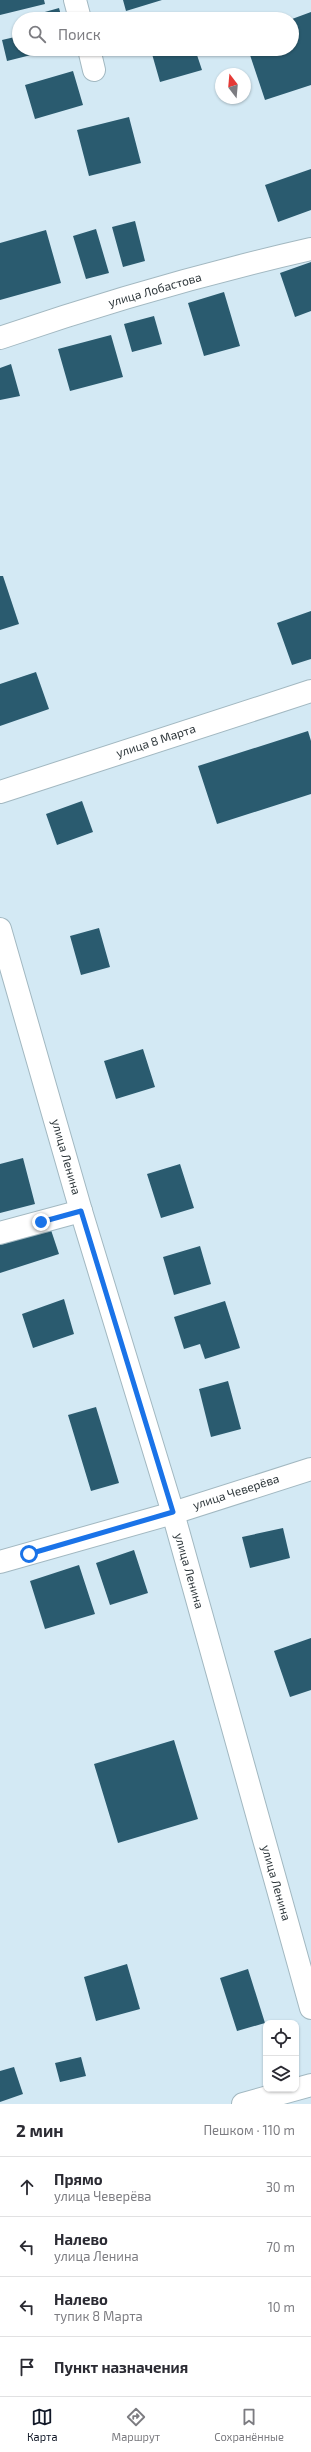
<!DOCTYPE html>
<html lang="ru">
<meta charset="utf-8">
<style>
:root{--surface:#fff;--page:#f2f2f3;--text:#2b2b33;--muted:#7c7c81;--line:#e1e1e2;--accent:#111827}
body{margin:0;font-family:"Exo 2",sans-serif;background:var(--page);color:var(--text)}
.controls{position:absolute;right:12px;bottom:12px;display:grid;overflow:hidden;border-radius:8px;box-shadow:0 1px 3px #0004}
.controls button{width:36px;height:36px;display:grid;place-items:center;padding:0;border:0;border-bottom:1px solid var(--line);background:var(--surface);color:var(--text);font:20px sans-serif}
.compass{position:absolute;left:215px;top:68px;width:36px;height:36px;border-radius:50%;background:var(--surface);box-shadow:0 1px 3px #0004;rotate:344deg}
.stop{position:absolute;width:12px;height:12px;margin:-9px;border:3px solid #1a73e8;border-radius:50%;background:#fff}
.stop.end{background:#1a73e8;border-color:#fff;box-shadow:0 1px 4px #0008}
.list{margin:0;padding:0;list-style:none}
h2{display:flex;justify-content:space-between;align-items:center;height:52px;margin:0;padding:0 16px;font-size:17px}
h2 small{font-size:13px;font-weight:400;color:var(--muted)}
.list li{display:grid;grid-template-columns:26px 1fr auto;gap:12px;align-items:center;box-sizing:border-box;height:60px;padding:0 16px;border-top:1px solid var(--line)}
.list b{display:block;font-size:15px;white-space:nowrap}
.list p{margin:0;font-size:13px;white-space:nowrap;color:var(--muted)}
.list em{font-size:13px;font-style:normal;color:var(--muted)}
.icon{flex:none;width:22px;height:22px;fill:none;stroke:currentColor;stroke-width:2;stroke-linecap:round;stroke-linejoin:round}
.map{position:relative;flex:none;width:311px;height:2104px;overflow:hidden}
.search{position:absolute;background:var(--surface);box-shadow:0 1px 3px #0004;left:12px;right:12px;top:12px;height:44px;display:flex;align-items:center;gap:10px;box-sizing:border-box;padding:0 14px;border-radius:22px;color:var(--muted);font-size:15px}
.sheet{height:292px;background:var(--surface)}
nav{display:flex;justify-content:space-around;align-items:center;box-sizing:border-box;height:56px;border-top:1px solid var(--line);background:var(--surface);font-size:11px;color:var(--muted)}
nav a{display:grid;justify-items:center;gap:2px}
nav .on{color:var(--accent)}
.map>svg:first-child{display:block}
.building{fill:#2a5b6f}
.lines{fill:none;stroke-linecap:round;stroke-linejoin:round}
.street-casing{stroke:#a2b8c1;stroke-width:24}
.secondary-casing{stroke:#a2b8c1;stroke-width:24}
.street{stroke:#fff;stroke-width:22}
.secondary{stroke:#fff;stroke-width:22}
.route{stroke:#1a73e8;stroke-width:5}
.labels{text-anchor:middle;stroke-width:4;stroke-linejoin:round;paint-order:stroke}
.street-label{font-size:12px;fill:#2e373b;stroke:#fff}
</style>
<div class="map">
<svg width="311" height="2104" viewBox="0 0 311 2104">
<rect width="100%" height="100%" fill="#d3e9f4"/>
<!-- building -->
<path class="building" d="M0 0H44L45 4 0 15Z
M123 0H162L126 11Z
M59 8 62 19H27V17Z
M311 12V85L265 100 248 49H292V19Z
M19 36V49L51 50 7 61 2 40Z
M167 49H195L202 70 160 82 152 54Z
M73 71 83 105 35 119 25 85Z
M129 117 141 163 89 176 77 130Z
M311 169V210L278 222 265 185Z
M135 221 145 261 123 267 112 227Z
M96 229 109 273 86 279 73 236Z
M46 230 61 283 0 300V243Z
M311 262V311L295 317 280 273Z
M224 292 240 346 204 356 188 303Z
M154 316 162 344 132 352 124 324Z
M111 335 123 377 70 391 58 349Z
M11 364 20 396 0 400V368Z
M0 576H3L19 624 0 630Z
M311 611V659L292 665 277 623Z
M36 672 49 709 0 726V684Z
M308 731 311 741V794L217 824 198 766Z
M82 801 93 832 57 845 46 814Z
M99 928 110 967 81 975 70 936Z
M143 1049 155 1087 116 1099 104 1061Z
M23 1158 35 1204 0 1213V1164Z
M180 1164 194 1208 161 1218 147 1174Z
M51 1230 59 1254 0 1273V1245Z
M200 1246 211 1284 174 1295 163 1257Z
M64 1299 74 1334 33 1348 22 1314Z
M225 1301 240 1348 205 1359 200 1344 184 1349 174 1317Z
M228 1381 241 1429 211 1437 199 1389Z
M96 1407 119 1483 91 1491 68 1415Z
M283 1528 290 1558 250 1568 242 1537Z
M134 1550 148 1593 110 1605 96 1563Z
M79 1565 95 1614 45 1629 30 1581Z
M311 1638V1690L290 1697 274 1651Z
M174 1740 198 1819 118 1843 94 1764Z
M127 1964 140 2009 96 2021 84 1977Z
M248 1969 265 2023 237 2031 220 1978Z
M81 2057 86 2076 60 2082 55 2063Z
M14 2067 23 2094 0 2102V2071Z"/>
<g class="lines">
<!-- street casing -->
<g class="street-casing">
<path id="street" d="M75 0 80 19
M89 49 94 70
M0 338C102 303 206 273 311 249
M0 792 311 691
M0 1233 81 1211
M0 1562 173 1513 311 1469
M243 2104 311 2085"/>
</g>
<!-- secondary casing -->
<g class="secondary-casing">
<path id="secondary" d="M0 929 81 1211 173 1513 311 2008"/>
</g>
<!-- street -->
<use href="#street" class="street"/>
<!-- secondary -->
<use href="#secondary" class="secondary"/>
</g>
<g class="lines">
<!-- route -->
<path class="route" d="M29 1554 173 1512 81 1211 41 1222"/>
</g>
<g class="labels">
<!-- street labels -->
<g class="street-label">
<text transform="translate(155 290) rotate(-16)" y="4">улица Лобастова</text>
<text transform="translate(156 741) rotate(-18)" y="4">улица 8 Марта</text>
<text transform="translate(66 1157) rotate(74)" y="4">улица Ленина</text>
<text transform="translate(236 1492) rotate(-18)" y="4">улица Чеверёва</text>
<text transform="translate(189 1571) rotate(74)" y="4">улица Ленина</text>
<text transform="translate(276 1883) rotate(74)" y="4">улица Ленина</text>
</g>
</g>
</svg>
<div class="controls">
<button><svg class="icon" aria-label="locate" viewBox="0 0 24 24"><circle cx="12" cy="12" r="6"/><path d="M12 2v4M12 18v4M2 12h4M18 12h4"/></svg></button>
<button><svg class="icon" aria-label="layers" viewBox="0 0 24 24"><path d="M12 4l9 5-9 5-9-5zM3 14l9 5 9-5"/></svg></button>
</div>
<svg class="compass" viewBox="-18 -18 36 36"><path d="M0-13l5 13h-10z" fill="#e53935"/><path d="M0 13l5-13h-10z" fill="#7c7c81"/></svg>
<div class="stop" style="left:29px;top:1554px"></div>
<div class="stop end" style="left:41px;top:1222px"></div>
<div class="search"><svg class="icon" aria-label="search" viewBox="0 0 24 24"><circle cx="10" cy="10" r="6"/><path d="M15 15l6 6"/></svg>Поиск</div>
</div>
<section class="sheet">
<h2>2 мин<small>Пешком · 110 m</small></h2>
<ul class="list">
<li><svg class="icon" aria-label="ahead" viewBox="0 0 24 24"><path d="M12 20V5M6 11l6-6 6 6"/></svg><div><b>Прямо</b><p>улица Чеверёва</p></div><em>30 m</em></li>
<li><svg class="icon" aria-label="left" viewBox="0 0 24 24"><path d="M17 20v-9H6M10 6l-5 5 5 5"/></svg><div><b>Налево</b><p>улица Ленина</p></div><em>70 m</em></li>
<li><svg class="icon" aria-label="left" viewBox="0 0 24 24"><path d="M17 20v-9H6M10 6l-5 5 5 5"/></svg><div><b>Налево</b><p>тупик 8 Марта</p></div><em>10 m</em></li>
<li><svg class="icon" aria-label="arrive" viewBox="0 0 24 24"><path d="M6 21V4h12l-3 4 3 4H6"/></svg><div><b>Пункт назначения</b></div></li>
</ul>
</section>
<nav>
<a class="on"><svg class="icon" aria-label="map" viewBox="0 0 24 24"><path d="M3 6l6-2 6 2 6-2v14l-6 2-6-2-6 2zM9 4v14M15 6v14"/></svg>Карта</a>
<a><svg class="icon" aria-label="directions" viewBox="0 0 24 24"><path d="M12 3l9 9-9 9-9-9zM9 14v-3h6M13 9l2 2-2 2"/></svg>Маршрут</a>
<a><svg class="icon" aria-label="saved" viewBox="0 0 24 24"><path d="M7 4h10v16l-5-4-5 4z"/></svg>Сохранённые</a>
</nav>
